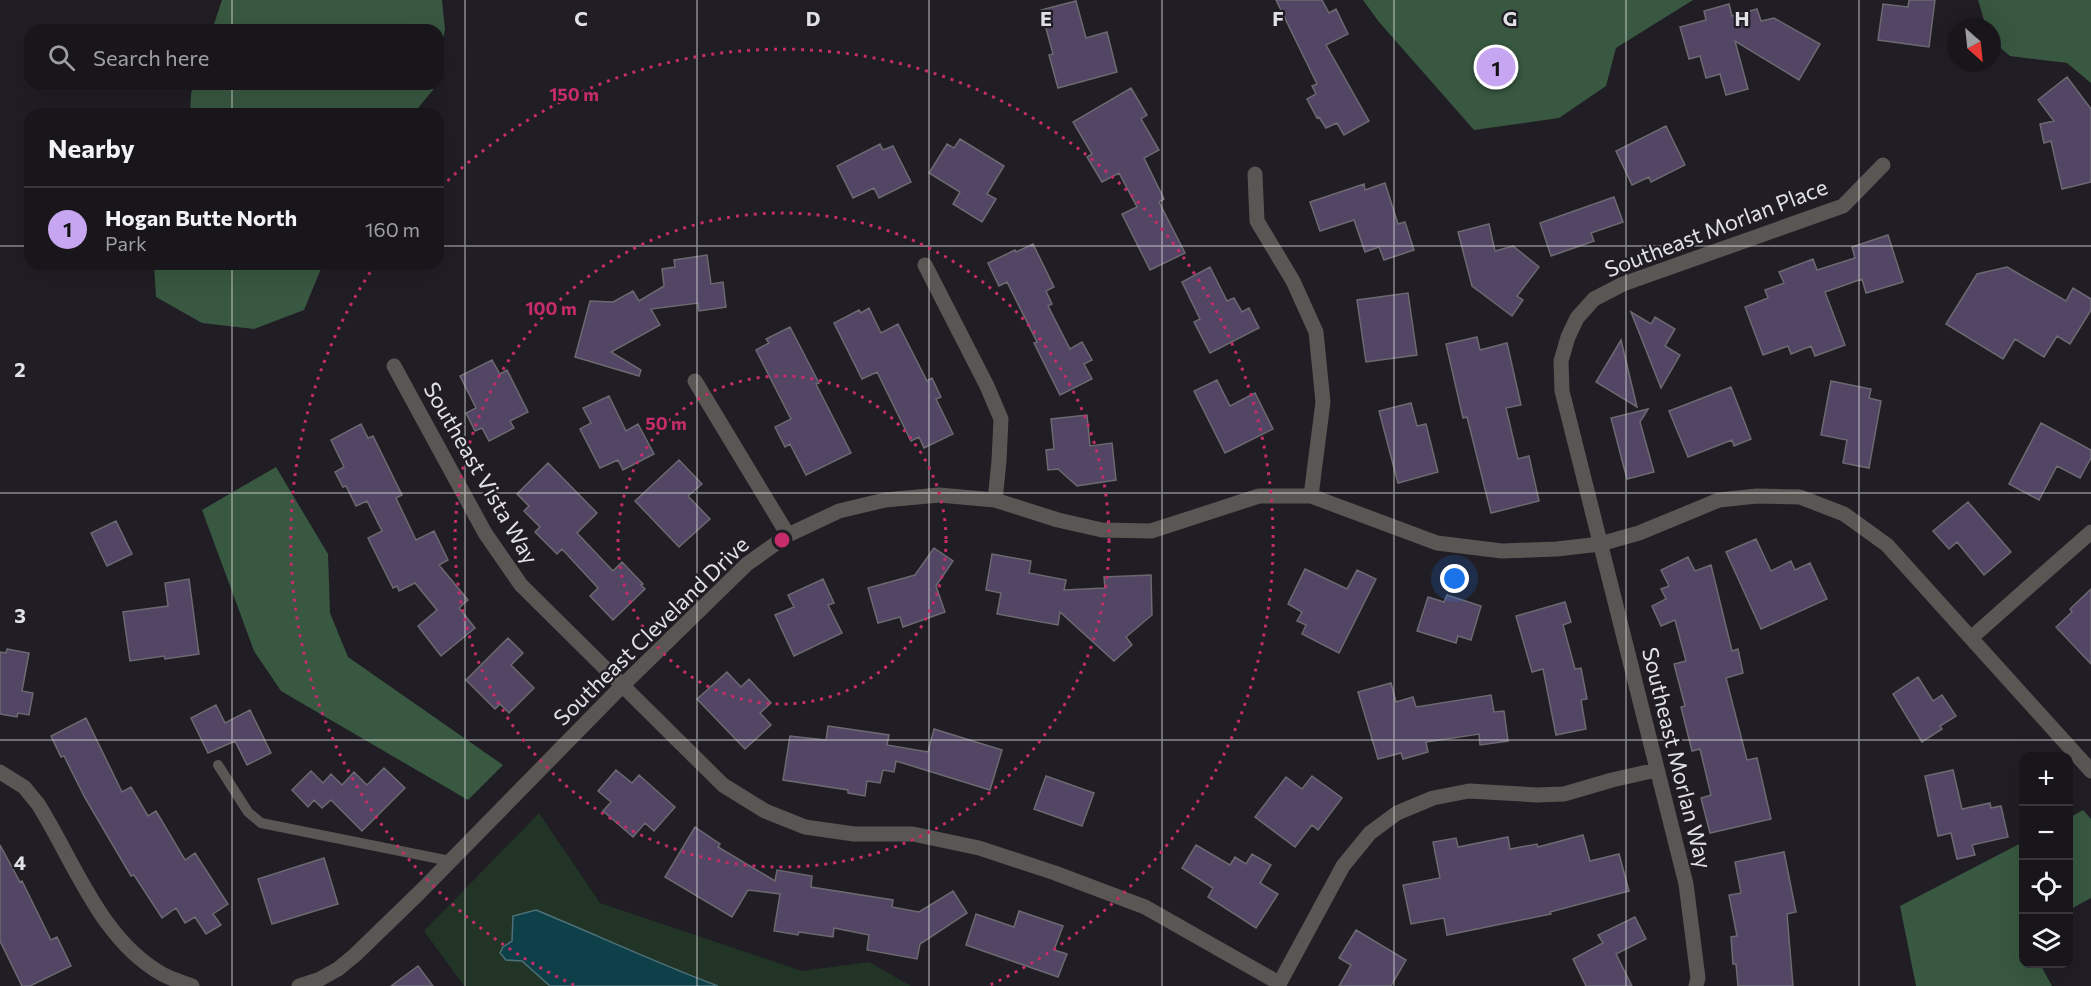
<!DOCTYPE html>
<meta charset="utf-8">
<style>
:root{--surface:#18161b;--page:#211f24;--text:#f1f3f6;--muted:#9f9fa3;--line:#36353a;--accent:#c6a6f0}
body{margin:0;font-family:Commissioner,sans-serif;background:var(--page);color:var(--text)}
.controls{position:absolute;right:18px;bottom:18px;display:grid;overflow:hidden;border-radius:12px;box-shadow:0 6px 24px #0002}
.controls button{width:54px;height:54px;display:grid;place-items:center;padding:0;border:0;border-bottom:2px solid var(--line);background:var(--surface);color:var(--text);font:30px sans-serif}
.compass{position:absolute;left:1947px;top:18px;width:54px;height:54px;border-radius:50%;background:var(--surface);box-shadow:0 6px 24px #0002;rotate:153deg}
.you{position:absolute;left:1455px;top:579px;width:21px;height:21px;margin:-15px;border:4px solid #fff;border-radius:50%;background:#1a73e8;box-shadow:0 0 0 9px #1a73e833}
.badge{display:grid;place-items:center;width:39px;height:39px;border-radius:50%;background:var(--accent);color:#111;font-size:20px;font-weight:700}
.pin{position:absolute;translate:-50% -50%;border:3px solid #fff;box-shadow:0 2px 6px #0006}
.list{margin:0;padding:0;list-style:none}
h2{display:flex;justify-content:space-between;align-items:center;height:78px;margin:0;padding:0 24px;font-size:26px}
h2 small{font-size:20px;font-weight:400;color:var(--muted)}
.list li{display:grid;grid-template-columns:39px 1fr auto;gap:18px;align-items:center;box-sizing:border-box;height:84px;padding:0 24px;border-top:2px solid var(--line)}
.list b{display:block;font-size:22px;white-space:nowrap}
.list p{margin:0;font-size:20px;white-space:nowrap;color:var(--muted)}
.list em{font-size:20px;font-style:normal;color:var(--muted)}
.icon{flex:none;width:33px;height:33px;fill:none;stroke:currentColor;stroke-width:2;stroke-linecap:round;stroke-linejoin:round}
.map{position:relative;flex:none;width:2091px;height:986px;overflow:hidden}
.search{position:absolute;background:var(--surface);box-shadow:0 6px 24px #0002;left:24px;top:24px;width:420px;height:66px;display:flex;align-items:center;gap:15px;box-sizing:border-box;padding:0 21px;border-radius:18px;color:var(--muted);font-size:22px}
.panel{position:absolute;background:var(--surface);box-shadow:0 6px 24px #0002;left:24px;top:108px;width:420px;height:162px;border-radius:18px}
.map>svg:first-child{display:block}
.green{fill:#213426}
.forest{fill:#385841}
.water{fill:#0e4049;stroke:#4e7078;stroke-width:1.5}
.building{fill:#524664;stroke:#6c6971;stroke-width:1.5}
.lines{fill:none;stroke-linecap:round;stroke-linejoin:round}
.lane{stroke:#5a5654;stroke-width:10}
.street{stroke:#5a5654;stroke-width:15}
.grid{fill:none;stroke:#e2e1e6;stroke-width:1.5;stroke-opacity:0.55}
.ring{fill:none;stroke:#c52c69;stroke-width:3;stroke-dasharray:3 6}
.labels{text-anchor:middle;stroke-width:4.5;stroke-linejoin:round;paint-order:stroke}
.street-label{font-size:22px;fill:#e2e1e6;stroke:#201d24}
.grid-label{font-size:20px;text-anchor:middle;font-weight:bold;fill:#e2e1e6;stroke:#201d24;stroke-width:4.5;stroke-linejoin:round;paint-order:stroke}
.centre{fill:#c52c69;stroke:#201d24;stroke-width:3}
.ring-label{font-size:18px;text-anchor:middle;font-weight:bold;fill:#c52c69;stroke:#201d24;stroke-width:4.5;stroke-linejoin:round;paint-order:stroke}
</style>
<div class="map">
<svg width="2091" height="986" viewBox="0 0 2091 986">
<rect width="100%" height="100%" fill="#201d24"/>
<!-- green -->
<path class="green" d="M539 813 600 903 802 971 869 962 911 986H464L424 931Z"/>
<!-- forest -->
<path class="forest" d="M222 0H442L445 29 438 64V30H212Z
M1363 0H1693L1616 48 1606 86 1559 118 1474 130 1379 22Z
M1978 0H2091V83L2067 63 2010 56 1992 41V27H1986Z
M194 84H434L433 90 413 114H190L191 94Z
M154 264H323L304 310 254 329 202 323 156 297Z
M276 467 328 554 330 613 348 657 503 765 468 800 281 691 254 651 202 510Z
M2083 810 2091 819V898L2069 910V818Z
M2023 842 2024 964H2040L2052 986H1916L1900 906Z"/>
<!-- water -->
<path class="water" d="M536 910C597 935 656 963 718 986H550L522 961 506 960 500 953 503 947 512 941 513 916Z"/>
<!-- building -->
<path class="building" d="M1276 0H1322L1329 13 1336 9 1348 34 1326 45 1369 121 1344 135 1337 123 1326 128 1319 117 1317 118 1307 99 1316 94 1312 86 1317 84Z
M1909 0H1935L1929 47 1878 40 1883 4 1908 7Z
M1076 1 1086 38 1107 32 1117 72 1058 88 1049 55 1053 54 1041 10Z
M1729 4 1732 16 1757 9 1761 21 1774 18 1820 44 1799 80 1735 41 1748 89 1726 95 1720 74 1706 78 1700 56 1689 59 1680 27 1706 20 1704 11Z
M2067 77 2091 109V182L2062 189 2051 141 2044 143 2040 124 2054 121 2038 100Z
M1131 88 1147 115 1141 119 1159 150 1144 158 1164 199 1159 202 1185 253 1150 270 1122 214 1137 207 1119 173 1102 182 1087 157 1092 154 1073 122Z
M1666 126 1685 165 1651 182 1649 177 1632 185 1616 151Z
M960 139 1004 166 987 194 996 199 982 222 953 204 960 192 929 173 947 144 954 148Z
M880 144 883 150 893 146 911 182 879 198 874 188 853 198 837 166Z
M1385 183 1398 224 1405 222 1414 250 1384 260 1379 247 1365 252 1354 220 1320 231 1310 202 1364 184 1365 190Z
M1614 197 1623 222 1591 233 1594 241 1551 256 1540 223Z
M1489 224 1495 251 1513 246 1539 267 1517 296 1523 300 1512 316 1472 286 1458 232Z
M1888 235 1903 282 1866 293 1862 279 1825 292 1845 345 1815 356 1811 346 1791 354 1788 346 1763 355 1745 307 1768 298 1765 290 1784 283 1779 272 1813 259 1817 270 1855 258 1852 247Z
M1033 244 1054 287 1046 291 1052 304 1048 306 1070 349 1082 342 1092 360 1084 364 1092 379 1060 395 1034 343 1037 342 1007 282 999 286 988 263 1015 250 1016 252Z
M707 255 711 284 723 282 726 307 699 311 698 303 651 309 660 325 611 352 641 370 639 376 575 357 590 301 613 302 633 291 639 301 664 286 662 269 675 267 674 260Z
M1210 267 1227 301 1234 298 1242 312 1249 308 1259 328 1210 353 1194 322 1200 319 1182 282Z
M2007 267 2066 301 2073 288 2091 299V310L2070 344 2057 336 2044 357 2015 339 2003 359 1946 324 1977 274Z
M1408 293 1417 355 1366 362 1357 300Z
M869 308 881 333 898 324 927 381 932 378 941 397 936 399 953 434 924 448 919 437 911 441 877 372 862 379 834 323 859 310 861 313Z
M1631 312 1651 324 1655 317 1675 329 1665 346 1680 355 1661 388Z
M790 327 819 383 816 384 851 453 806 475 790 444 785 447 775 427 791 419 756 350 769 343 766 339Z
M1477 337 1480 350 1507 343 1521 405 1506 408 1518 459 1529 456 1539 501 1491 513 1467 417 1463 418 1446 344Z
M1621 340 1637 407 1596 382Z
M492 360 500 374 507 370 528 412 510 421 514 428 489 441 482 428 475 431 466 413 476 408 460 376Z
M1217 380 1230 406 1255 393 1273 429 1225 453 1194 391Z
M1831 381 1871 389 1869 398 1881 401 1869 468 1843 463 1847 440 1821 435Z
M1731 387 1751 439 1734 446 1732 440 1688 457 1669 411Z
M609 396 626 431 638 424 654 454 623 470 618 460 600 468 580 429 591 423 583 408Z
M1411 403 1417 426 1426 424 1438 472 1398 483 1379 411Z
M1648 409 1640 422 1654 472 1627 479 1611 418Z
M1087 415 1090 446 1112 443 1116 480 1077 486 1058 469 1048 470 1046 450 1054 449 1051 419Z
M2041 423 2091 450V458L2080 478 2057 466 2039 500 2009 484Z
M361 424 368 438 373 436 402 495 396 498 416 540 434 531 448 560 439 565 468 600 459 608 475 628 441 656 418 626 437 610 415 583 399 591 397 586 393 588 368 538 382 531 367 501 356 506 346 486 343 487 335 472 344 467 331 440Z
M679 460 702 484 688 496 710 519 679 547 635 501Z
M548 463 597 513 577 533 613 571 622 562 643 584 641 585 645 589 613 620 590 596 598 588 562 549 557 554 535 532 540 527 524 511 529 506 517 494Z
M1968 502 2011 552 1984 575 1957 542 1949 549 1933 531Z
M116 521 132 554 107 566 91 533Z
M1756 539 1771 571 1791 561 1795 570 1810 563 1827 599 1761 629 1726 552Z
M934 548 953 561 936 586 945 612 903 627 900 617 878 623 868 588 915 575Z
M992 554 1031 561 1029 573 1066 580 1064 590 1105 588 1104 577 1151 575 1152 615 1126 637 1132 645 1114 661 1060 612 1058 625 997 614 1001 593 986 590Z
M1688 557 1695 571 1711 565 1732 651 1738 649 1743 673 1726 678 1747 760 1757 758 1771 819 1710 833 1701 798 1711 795 1700 749 1692 751 1681 707 1685 706 1674 664 1686 661 1675 620 1661 626 1652 606 1666 599 1661 589 1669 586 1661 570Z
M1305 569 1347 589 1357 570 1376 579 1339 653 1302 634 1306 625 1297 621 1302 612 1288 604Z
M189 579 199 654 165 659 164 656 130 661 123 612 168 606 165 583Z
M823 579 834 603 828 605 842 633 794 656 775 615 794 607 788 595Z
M2091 589V664L2056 627 2072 612 2070 609Z
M1447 595 1481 606 1471 640 1458 636 1456 643 1417 631 1428 597 1444 602Z
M1565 602 1571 622 1563 625 1575 669 1581 668 1587 699 1581 700 1586 729 1556 735 1543 669 1532 672 1516 616Z
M508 638 523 653 511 665 534 688 509 713 500 704 495 709 466 680Z
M7 649 29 653 22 691 33 693 29 715 18 713 17 717 0 714V652L6 653Z
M727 672 741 687 749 679 771 703 760 713 771 725 745 749 697 699Z
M1918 677 1933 701 1942 695 1956 716 1940 726 1942 729 1922 742 1893 694Z
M1391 683 1396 702 1413 697 1416 707 1491 695 1494 712 1504 711 1508 741 1480 745 1479 734 1426 742 1428 752 1403 759 1401 753 1378 759 1358 692Z
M216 705 225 723 250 710 271 753 247 765 235 741 208 753 191 718Z
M86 718 122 792 131 787 148 816 156 811 185 860 195 853 228 904 213 914 221 925 206 934 195 917 185 923 176 908 162 918 134 875 131 876 85 798 64 756 61 757 51 736Z
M828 726 889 735 887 745 928 752 934 729 1002 750 990 790 896 761 894 772 883 770 880 783 867 781 865 796 848 793V790L783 780 790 736 826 740Z
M384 768 405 788 362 831 331 800 322 808 314 800 308 807 292 790 311 771 323 783 331 774 342 785 354 772 367 785Z
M616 770 632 783 639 775 675 807 654 831 645 823 633 837 603 811 611 802 598 791Z
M1953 770 1962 809 1990 803 1991 808 2001 806 2008 837 1972 845 1975 855 1957 859 1951 833 1938 836 1925 776Z
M1046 776 1094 793 1082 826 1034 809Z
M1312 776 1342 798 1318 830 1312 825 1295 847 1255 817 1286 777 1302 789Z
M695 827 720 844 718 847 775 881 777 870 812 876 811 887 893 900 892 907 919 912 953 891 967 913 920 944 917 959 867 950 869 935 834 928 833 937 799 932 798 935 774 931 780 894 748 890 732 917 665 877Z
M1583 835 1590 861 1619 854 1629 891 1550 912 1551 914 1447 935 1444 918 1411 924 1403 885 1440 878 1433 842 1456 838 1458 847 1508 837 1510 849 1537 844 1538 847Z
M0 845 20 882 22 881 51 940 57 937 71 966 30 986H22L0 941Z
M1196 845 1230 865 1235 857 1246 864 1252 854 1271 865 1260 883 1278 894 1256 928 1208 897 1213 888 1182 868Z
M1784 852 1796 912 1787 914 1793 986H1738L1736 964H1733L1731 937 1737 936 1729 895 1741 893 1735 862Z
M324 858 338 904 272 924 258 879Z
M1019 911 1063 926 1054 950 1067 954 1058 977 966 945 976 914 1014 927Z
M1635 917 1646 939 1616 954 1632 986H1586L1573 959 1603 943 1598 935Z
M1356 930 1406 960 1391 986H1339L1351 965 1339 958Z
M418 966 433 986H391Z"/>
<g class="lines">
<!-- lane -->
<path class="lane" d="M218 765 248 812 261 823 450 861"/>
<!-- street -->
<path class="street" d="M1255 174 1257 221 1293 281 1316 332 1323 402 1311 496
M925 265 987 386 1001 419 999 461 995 500
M394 366 485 533 521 585 723 785 765 811 805 827 854 834H913L979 848 1055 873 1145 907 1279 983
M695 381 788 535
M1971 638 2091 532
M0 772 24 787 38 804C74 861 100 939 162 974 171 979 182 982 192 986
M299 986 320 979 338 969 355 955 420 892 622 686 747 564 788 535 839 511 885 500 939 495 995 500 1058 520 1102 530 1151 531 1259 496H1311L1437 543 1502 551 1557 549 1600 544 1639 533 1719 500 1757 496 1800 497 1844 514 1887 545 2091 771
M1278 986 1343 866 1370 833 1397 813 1433 798 1469 791 1537 795 1564 794 1612 780 1656 770
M1696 986 1698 978 1686 884 1562 391 1561 361 1568 337 1577 318 1594 299 1623 284 1843 206 1883 165"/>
</g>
<!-- grid -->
<path class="grid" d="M232 0V30M465 0V986M697 0V986M929 0V986M1162 0V986M1394 0V986M1626 0V986M1859 0V986M232 84V114M0 246H30M438 246H2091M232 264V986M0 493H2091M0 740H2091"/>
<!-- distance rings -->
<g class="ring">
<circle cx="782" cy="540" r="164"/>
<circle cx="782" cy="540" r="327"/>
<path d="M574 985A491 491 0 0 1 375 265M441 187A491 491 0 1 1 990 985"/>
</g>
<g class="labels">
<!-- street labels -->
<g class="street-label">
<text transform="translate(1716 228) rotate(-21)" y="8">Southeast Morlan Place</text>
<text transform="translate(481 473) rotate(60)" y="8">Southeast Vista Way</text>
<text transform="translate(651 631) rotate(-44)" y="8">Southeast Cleveland Drive</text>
<text transform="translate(1677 758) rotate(76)" y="8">Southeast Morlan Way</text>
</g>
</g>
<g class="grid-label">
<text x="581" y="26">C</text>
<text x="813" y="26">D</text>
<text x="1046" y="26">E</text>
<text x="1278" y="26">F</text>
<text x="1510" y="26">G</text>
<text x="1742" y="26">H</text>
<text x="20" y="377">2</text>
<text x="20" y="623">3</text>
<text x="20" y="870">4</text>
</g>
<circle cx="782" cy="540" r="9" class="centre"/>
<g class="ring-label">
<text x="574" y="101">150 m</text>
<text x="551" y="315">100 m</text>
<text x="666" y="430">50 m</text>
</g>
</svg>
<div class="controls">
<button>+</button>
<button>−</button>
<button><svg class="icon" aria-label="locate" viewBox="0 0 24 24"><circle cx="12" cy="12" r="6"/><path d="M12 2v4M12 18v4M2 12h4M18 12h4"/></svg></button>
<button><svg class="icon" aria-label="layers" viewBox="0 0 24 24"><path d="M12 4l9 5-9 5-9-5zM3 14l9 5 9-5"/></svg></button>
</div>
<svg class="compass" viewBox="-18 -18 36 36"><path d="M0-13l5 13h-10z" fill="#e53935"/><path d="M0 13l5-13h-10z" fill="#9f9fa3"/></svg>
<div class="you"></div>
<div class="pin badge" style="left:1496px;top:67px">1</div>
<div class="search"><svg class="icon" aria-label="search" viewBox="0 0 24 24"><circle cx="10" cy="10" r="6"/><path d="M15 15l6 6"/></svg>Search here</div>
<section class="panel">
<h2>Nearby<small></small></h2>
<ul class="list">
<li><span class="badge">1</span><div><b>Hogan Butte North</b><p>Park</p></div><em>160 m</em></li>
</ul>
</section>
</div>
